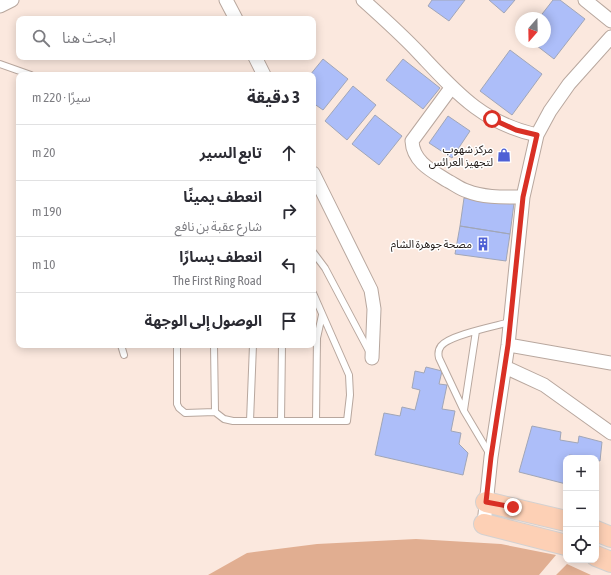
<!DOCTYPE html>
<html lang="ar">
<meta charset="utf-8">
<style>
:root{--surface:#fff;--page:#f2f2f3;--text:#2b2b33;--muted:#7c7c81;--line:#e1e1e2}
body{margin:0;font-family:"Asap Condensed","Noto Sans Arabic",sans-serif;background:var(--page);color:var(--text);direction:rtl}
.controls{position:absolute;right:12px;bottom:12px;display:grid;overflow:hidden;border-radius:8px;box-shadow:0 2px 10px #0003}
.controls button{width:36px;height:36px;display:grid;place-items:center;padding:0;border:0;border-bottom:1px solid var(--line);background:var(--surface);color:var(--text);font:20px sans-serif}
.compass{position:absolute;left:515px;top:12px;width:36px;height:36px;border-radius:50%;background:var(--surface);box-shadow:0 2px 10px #0003;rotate:200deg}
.stop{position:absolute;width:12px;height:12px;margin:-9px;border:3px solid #d93025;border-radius:50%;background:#fff}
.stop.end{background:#d93025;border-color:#fff;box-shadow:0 1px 4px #0008}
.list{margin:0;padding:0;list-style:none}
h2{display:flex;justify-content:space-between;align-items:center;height:52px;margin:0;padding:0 16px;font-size:17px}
h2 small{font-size:13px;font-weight:400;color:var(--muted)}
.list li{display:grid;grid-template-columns:26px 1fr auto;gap:12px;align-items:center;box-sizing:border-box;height:56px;padding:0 16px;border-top:1px solid var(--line)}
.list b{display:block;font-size:15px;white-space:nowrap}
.list p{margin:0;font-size:13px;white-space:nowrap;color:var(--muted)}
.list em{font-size:13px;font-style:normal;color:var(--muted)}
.icon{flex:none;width:22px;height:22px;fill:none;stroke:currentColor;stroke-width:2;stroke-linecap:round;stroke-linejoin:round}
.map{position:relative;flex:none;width:611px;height:575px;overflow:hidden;direction:ltr}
.search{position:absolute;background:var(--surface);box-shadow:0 2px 10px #0003;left:16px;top:16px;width:300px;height:44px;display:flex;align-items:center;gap:10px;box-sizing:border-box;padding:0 14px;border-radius:8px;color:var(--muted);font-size:15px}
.panel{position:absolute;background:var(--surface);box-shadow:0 2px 10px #0003;left:16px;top:72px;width:300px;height:276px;border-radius:8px;direction:rtl}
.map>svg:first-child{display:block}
.green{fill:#e1ae91}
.building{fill:#adbef9;stroke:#a1a6b7}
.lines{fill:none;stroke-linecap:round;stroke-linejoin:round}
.service-casing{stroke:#b8a79e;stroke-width:8}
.minor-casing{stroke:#b8a79e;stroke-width:15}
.primary-casing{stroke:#d3d1d1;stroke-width:22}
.service{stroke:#fff;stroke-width:6}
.minor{stroke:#fff;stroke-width:13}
.primary{stroke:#fdd0b5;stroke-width:20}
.route{stroke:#d93025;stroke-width:5}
.labels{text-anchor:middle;stroke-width:3;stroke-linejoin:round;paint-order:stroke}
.poi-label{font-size:11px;fill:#221b18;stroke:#fff;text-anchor:end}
</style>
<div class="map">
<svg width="611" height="575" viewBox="0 0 611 575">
<rect width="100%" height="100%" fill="#fbe8de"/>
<!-- green -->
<path class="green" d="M416 539 501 544 556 555 539 575H208L247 553 317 544Z
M567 564 591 575H556Z"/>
<!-- building -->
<path class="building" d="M432 0H465L449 21 428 6Z
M489 0H515L504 13Z
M553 0H560L585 19 554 59 532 42H545V18H539Z
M510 50 542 74 512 115 480 91Z
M323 59 348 79 323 110 313 103V75H310Z
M403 59 440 88 423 109 386 80Z
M353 86 376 105 347 140 325 121Z
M375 115 402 136 379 165 352 144Z
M448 116 470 131 452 158 429 143Z
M464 198 514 203 510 234 460 226Z
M460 226 510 234 506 261 455 254Z
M426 367 442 371 439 384 447 385 442 409 455 411 451 431 461 433 459 444 468 453 463 475 375 455 384 413 400 416 402 407 415 410 420 390 412 388 415 371 424 373Z
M532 426 561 432 560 440 578 443 579 436 602 442 600 461 596 460V458L569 455V458H566V484L519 472Z"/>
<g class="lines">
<!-- service casing -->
<g class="service-casing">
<path id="service" d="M0 64 31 75
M313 252 325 268 370 353
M121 345 124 355
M177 345V404L179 408 185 413 215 412 224 419 233 421H347L350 395 349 375 313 293
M214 345 215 412
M464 410 476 331
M250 421 253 345
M281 421 282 345
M316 421 317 338 322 315
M489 453 464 411 439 358C438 354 438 350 441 346 449 335 496 326 510 322"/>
</g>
<!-- minor casing -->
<g class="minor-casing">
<path id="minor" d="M226 0 236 19
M363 0C382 17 401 34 419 53 456 92 482 123 537 135
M585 0 611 21
M0 6 12 0
M255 57 264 75
M451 88 412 141C413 162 432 171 448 181 454 184 460 189 467 191 484 198 505 197 523 197
M313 173 371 290 374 309 372 358
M508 345 611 363
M505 367 544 385 611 433
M484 524 491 457 508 345 523 197 537 135 550 111 569 84 611 37"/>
</g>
<!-- primary casing -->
<g class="primary-casing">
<path id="primary" d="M486 502 566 521
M484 524 566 545
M596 531 611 537
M596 556 611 562"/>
</g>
<!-- service -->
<use href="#service" class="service"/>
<!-- minor -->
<use href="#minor" class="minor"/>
<!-- primary -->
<use href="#primary" class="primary"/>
</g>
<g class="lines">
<!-- route -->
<path class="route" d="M492 119 516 130 537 135 523 197 508 345 491 457 486 502 513 507"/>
</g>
<!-- icons -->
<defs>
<g id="shop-bare" transform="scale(1.08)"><path d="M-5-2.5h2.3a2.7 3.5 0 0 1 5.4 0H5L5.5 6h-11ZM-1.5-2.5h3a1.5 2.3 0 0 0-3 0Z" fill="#4e60d5" stroke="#fff" stroke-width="2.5" paint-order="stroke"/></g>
<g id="building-bare" transform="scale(1.08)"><path d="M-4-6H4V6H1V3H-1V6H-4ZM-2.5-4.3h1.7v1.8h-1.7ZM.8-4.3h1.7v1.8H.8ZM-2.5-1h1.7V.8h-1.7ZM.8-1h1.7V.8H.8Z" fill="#4e60d5" stroke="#fff" stroke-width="2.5" paint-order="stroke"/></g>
</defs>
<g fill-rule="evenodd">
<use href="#shop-bare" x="504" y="155"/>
<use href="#building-bare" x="483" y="244"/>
</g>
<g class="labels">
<!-- poi labels -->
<g class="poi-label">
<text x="493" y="153">مركز شهوب<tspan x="493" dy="13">لتجهيز العرائس</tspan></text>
<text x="472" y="248">مصحة جوهرة الشام</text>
</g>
</g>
</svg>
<div class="controls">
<button>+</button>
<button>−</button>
<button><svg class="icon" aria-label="locate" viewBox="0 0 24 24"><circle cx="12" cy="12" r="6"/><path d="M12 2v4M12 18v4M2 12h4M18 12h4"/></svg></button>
</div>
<svg class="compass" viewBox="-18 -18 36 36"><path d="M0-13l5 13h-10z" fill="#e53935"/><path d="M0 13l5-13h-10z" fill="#7c7c81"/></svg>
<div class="stop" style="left:492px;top:119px"></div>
<div class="stop end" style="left:513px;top:507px"></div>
<div class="search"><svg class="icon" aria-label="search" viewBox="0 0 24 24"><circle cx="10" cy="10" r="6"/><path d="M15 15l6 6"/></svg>ابحث هنا</div>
<section class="panel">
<h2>3 دقيقة<small>سيرًا · 220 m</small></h2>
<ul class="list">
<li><svg class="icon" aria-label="ahead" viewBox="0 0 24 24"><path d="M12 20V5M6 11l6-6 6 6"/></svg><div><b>تابع السير</b></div><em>20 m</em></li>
<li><svg class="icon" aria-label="right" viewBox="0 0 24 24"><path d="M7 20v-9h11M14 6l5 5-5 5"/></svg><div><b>انعطف يمينًا</b><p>شارع عقبة بن نافع</p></div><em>190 m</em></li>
<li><svg class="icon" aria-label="left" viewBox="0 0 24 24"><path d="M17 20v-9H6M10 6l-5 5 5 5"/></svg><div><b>انعطف يسارًا</b><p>The First Ring Road</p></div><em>10 m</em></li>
<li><svg class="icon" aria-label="arrive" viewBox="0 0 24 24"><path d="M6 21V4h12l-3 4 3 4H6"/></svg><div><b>الوصول إلى الوجهة</b></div></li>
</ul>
</section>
</div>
